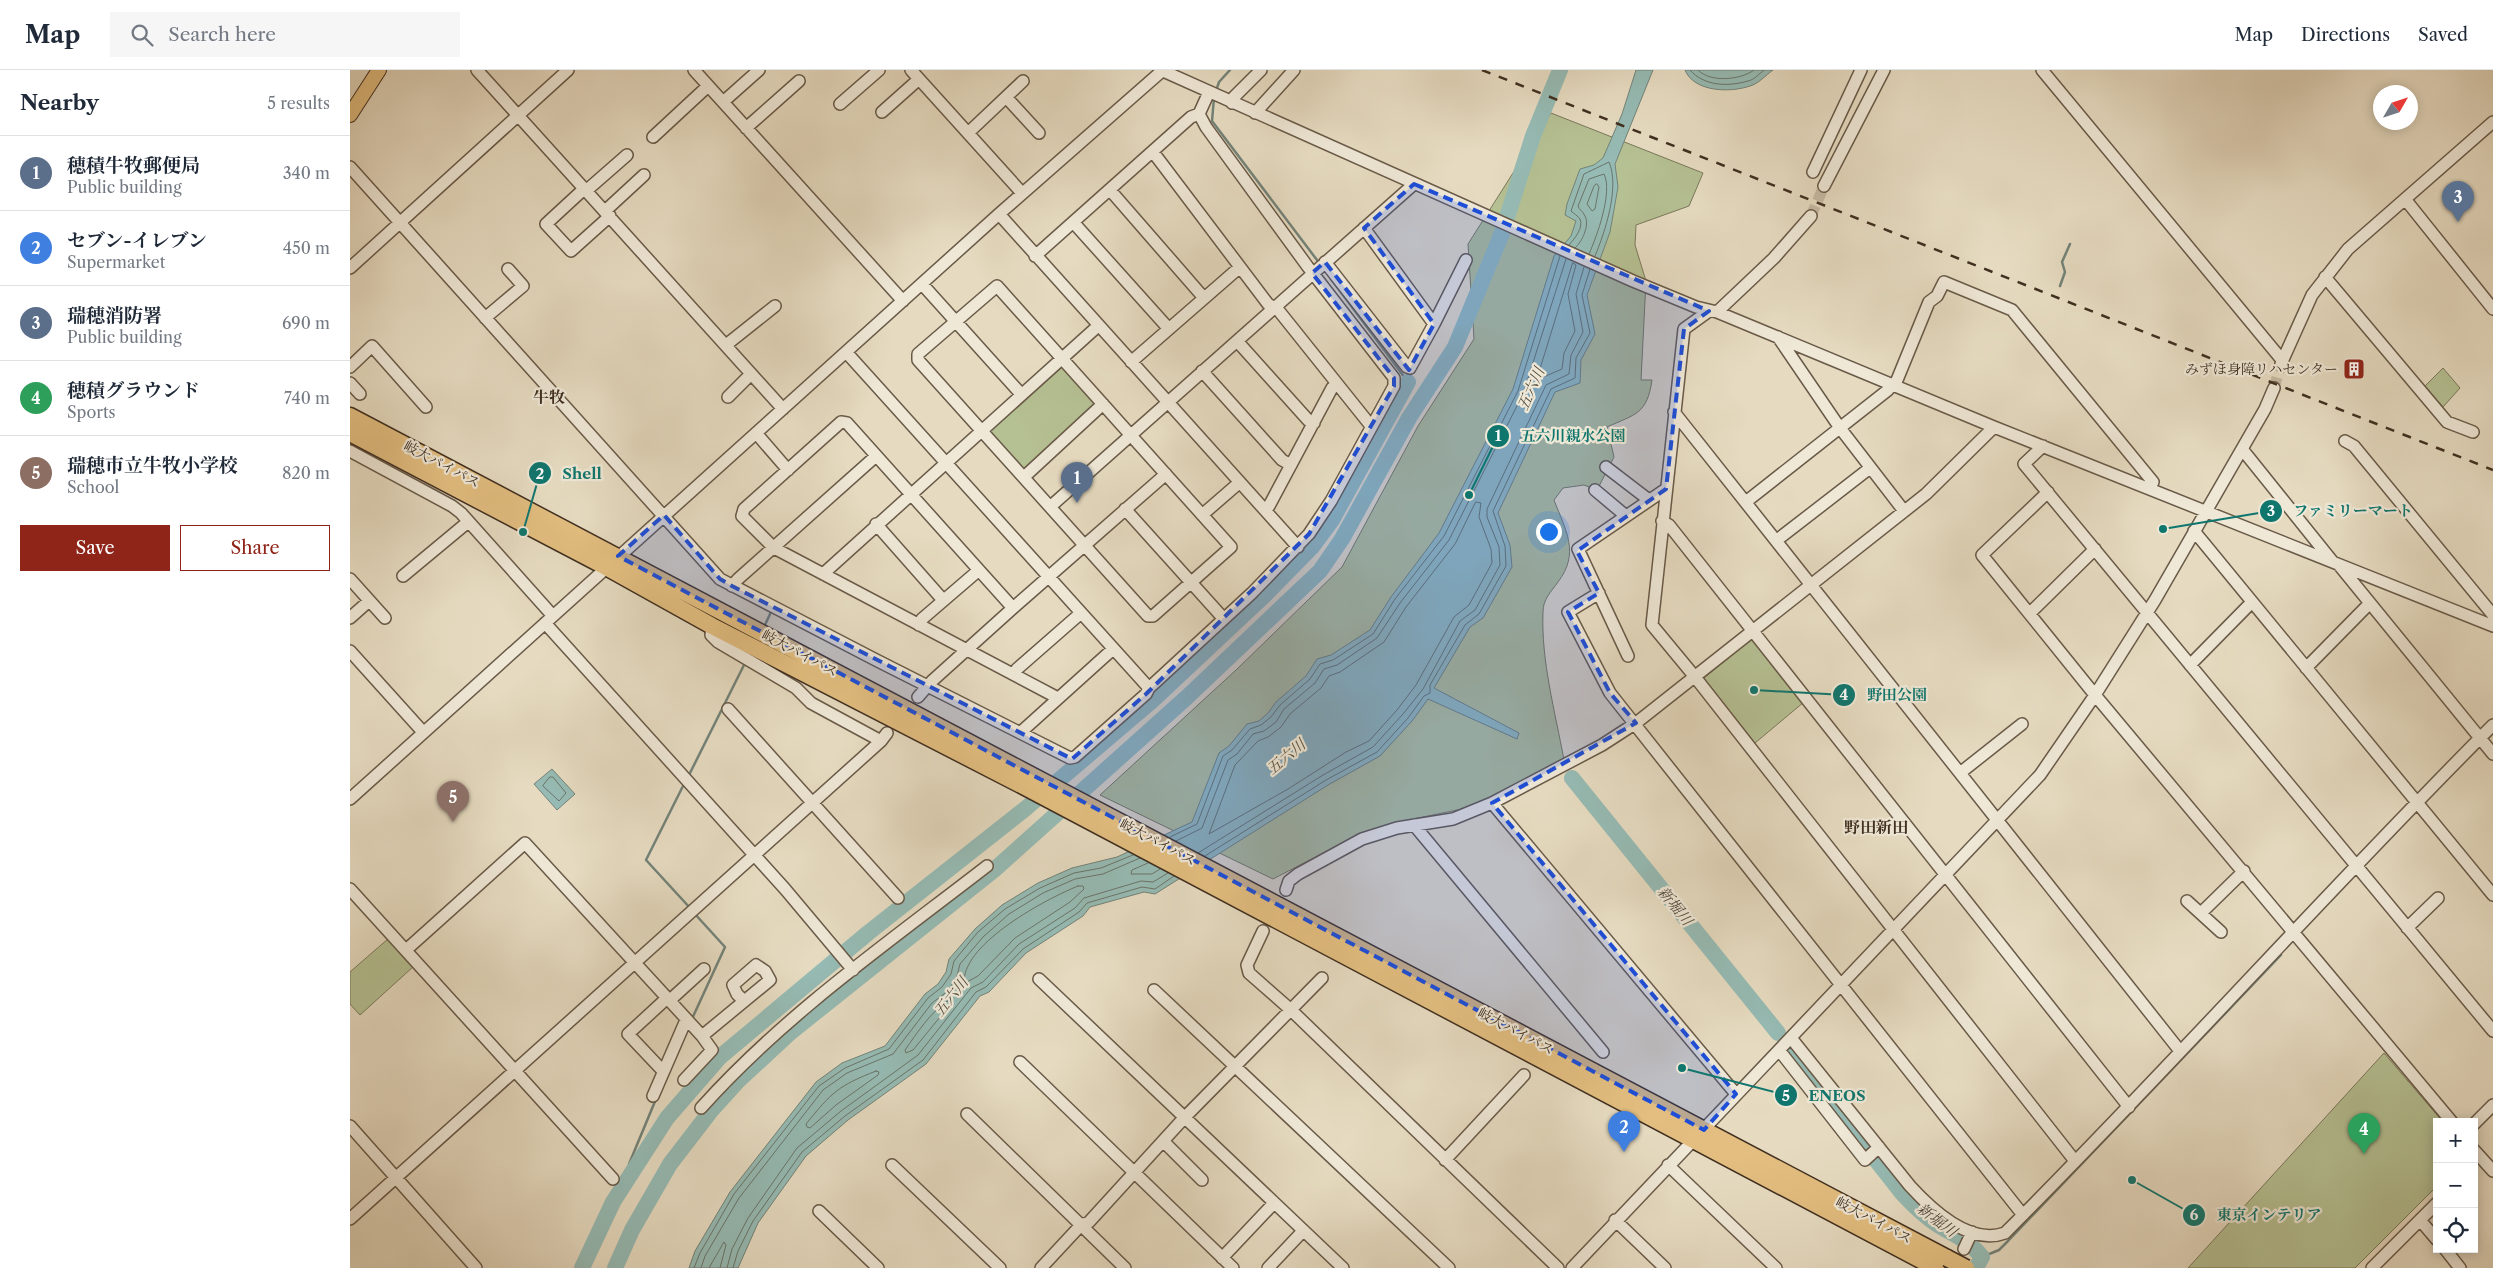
<!DOCTYPE html>
<meta charset="utf-8">
<style>
:root{--surface:#fff;--page:#f6f6f7;--text:#1f2937;--muted:#747a83;--line:#e0e1e3;--accent:#8f2418}
body{margin:0;font-family:"Libre Caslon Text","Noto Serif JP",serif;background:var(--page);color:var(--text)}
.controls{position:absolute;right:15px;bottom:15px;display:grid;overflow:hidden;border-radius:0px;box-shadow:0 2px 12px #0003}
.controls button{width:45px;height:45px;display:grid;place-items:center;padding:0;border:0;border-bottom:1px solid var(--line);background:var(--surface);color:var(--text);font:25px sans-serif}
.compass{position:absolute;left:2023px;top:15px;width:45px;height:45px;border-radius:50%;background:var(--surface);box-shadow:0 2px 12px #0003;rotate:51deg}
.you{position:absolute;left:1198px;top:461px;width:18px;height:18px;margin:-12px;border:4px solid #fff;border-radius:50%;background:#1a73e8;box-shadow:0 0 0 8px #1a73e833}
.badge{display:grid;place-items:center;width:32px;height:32px;border-radius:50%;background:var(--accent);color:#fff;font-size:16px;font-weight:700}
.pin{position:absolute;translate:-50% -41px;filter:drop-shadow(0 1px 2px #0008)}
.pin::after{content:'';position:absolute;top:26px;width:18px;height:15px;background:inherit;clip-path:polygon(0 0,100% 0,50% 100%)}
.list{margin:0;padding:0;list-style:none}
h2{display:flex;justify-content:space-between;align-items:center;height:65px;margin:0;padding:0 20px;font-size:21px}
h2 small{font-size:16px;font-weight:400;color:var(--muted)}
.list li{display:grid;grid-template-columns:32px 1fr auto;gap:15px;align-items:center;box-sizing:border-box;height:75px;padding:0 20px;border-top:1px solid var(--line)}
.list b{display:block;font-size:19px;white-space:nowrap}
.list p{margin:0;font-size:16px;white-space:nowrap;color:var(--muted)}
.list em{font-size:16px;font-style:normal;color:var(--muted)}
.actions{display:flex;gap:10px;padding:15px 20px}
.actions a{flex:1;padding:11px 0;border:1px solid var(--accent);border-radius:0px;text-align:center;font-size:18px;color:var(--accent)}
.actions .main{background:var(--accent);color:#fff}
.icon{flex:none;width:28px;height:28px;fill:none;stroke:currentColor;stroke-width:2;stroke-linecap:round;stroke-linejoin:round}
.map{position:relative;flex:none;width:2143px;height:1198px;overflow:hidden}
header{display:flex;align-items:center;gap:30px;box-sizing:border-box;height:70px;padding:0 25px;background:var(--surface);border-bottom:1px solid var(--line)}
header strong{font-size:24px}
nav{display:flex;gap:28px;margin-inline-start:auto;font-size:18px}
.search{width:350px;height:45px;background:var(--page);display:flex;align-items:center;gap:12px;box-sizing:border-box;padding:0 18px;border-radius:0px;color:var(--muted);font-size:19px}
main{display:flex}
aside{flex:1;background:var(--surface)}
.map>svg:first-child{display:block}
.green{fill:#b5c093;stroke:#7a785a}
.water{fill:#96bbb4;stroke:#738379}
.lines{fill:none;stroke-linecap:round;stroke-linejoin:round}
.shore{stroke:#6a756a;stroke-width:1}
.stream{stroke:#738379;stroke-width:2.5}
.river{stroke:#96bbb4;stroke-width:16}
.minor-tunnel{stroke:#c5b9a1;stroke-width:11;stroke-dasharray:11 5.5;stroke-linecap:butt}
.minor-casing{stroke:#695a48;stroke-width:14}
.major-casing{stroke:#3f2f20;stroke-width:16}
.highway-casing{stroke:#3f2f20;stroke-width:19}
.minor{stroke:#efe8d7;stroke-width:11}
.major{stroke:#e3be80;stroke-width:14}
.highway{stroke:#e3be80;stroke-width:16}
.rail{stroke:#3f2f20;stroke-width:2.5;stroke-dasharray:9 9;stroke-linecap:butt}
.highway-bridge-casing{stroke:#3f2f20;stroke-width:19;stroke-linecap:butt}
.highway-bridge{stroke:#e3be80;stroke-width:16}
.marked{fill:#1d4ed8;fill-opacity:0.2;stroke:#1d4ed8;stroke-width:4;stroke-dasharray:10 6;stroke-linejoin:round}
.labels{text-anchor:middle;stroke-width:4.5;stroke-linejoin:round;paint-order:stroke}
.poi-label{font-size:14px;fill:#3f2f20;stroke:#efe8d7;text-anchor:end}
.street-label{font-size:14px;fill:#3f2f20;stroke:#efe8d7}
.water-label{font-size:15px;font-style:italic;fill:#504b3e;stroke:#efe8d7}
.quarter-label{font-size:16px;font-weight:bold;fill:#3f2f20;stroke:#efe8d7}
.leader{fill:none;stroke:#0f766e;stroke-width:2}
.callout-dot{fill:#0f766e;stroke:#efe8d7;stroke-width:2}
.mark-label{font-size:15px;text-anchor:middle;font-weight:bold;fill:#fff}
.callout-label{font-size:15px;text-anchor:middle;font-weight:bold;fill:#0f766e;stroke:#efe8d7;stroke-width:4.5;stroke-linejoin:round;paint-order:stroke}
</style>
<header>
<strong>Map</strong>
<div class="search"><svg class="icon" aria-label="search" viewBox="0 0 24 24"><circle cx="10" cy="10" r="6"/><path d="M15 15l6 6"/></svg>Search here</div>
<nav><a>Map</a><a>Directions</a><a>Saved</a></nav>
</header>
<main>
<aside>
<h2>Nearby<small>5 results</small></h2>
<ul class="list">
<li><span class="badge" style="background:#5c6f8a">1</span><div><b>穂積牛牧郵便局</b><p>Public building</p></div><em>340 m</em></li>
<li><span class="badge" style="background:#3f7fe0">2</span><div><b>セブン-イレブン</b><p>Supermarket</p></div><em>450 m</em></li>
<li><span class="badge" style="background:#5c6f8a">3</span><div><b>瑞穂消防署</b><p>Public building</p></div><em>690 m</em></li>
<li><span class="badge" style="background:#2e9e5b">4</span><div><b>穂積グラウンド</b><p>Sports</p></div><em>740 m</em></li>
<li><span class="badge" style="background:#8d6e63">5</span><div><b>瑞穂市立牛牧小学校</b><p>School</p></div><em>820 m</em></li>
</ul>
<div class="actions"><a class="main">Save</a><a>Share</a></div>
</aside>
<div class="map">
<svg width="2143" height="1198" viewBox="0 0 2143 1198">
<rect width="100%" height="100%" fill="#e6dbc1"/>
<filter id="stains"><feTurbulence type="fractalNoise" baseFrequency=".004" numOctaves="4"/><feColorMatrix values="0 0 0 0 .2 0 0 0 0 .09 0 0 0 0 .02 0 0 0 .5 -.17"/></filter>
<radialGradient id="worn" r=".72"><stop offset=".6" stop-color="#630" stop-opacity="0"/><stop offset="1" stop-color="#630" stop-opacity=".3"/></radialGradient>
<!-- green -->
<path class="green" d="M1201 43 1353 103 1339 136 1286 155 1285 175 1296 211 1291 310H1302C1297 344 1286 344 1257 357L1264 387 1247 420 1234 415 1213 418 1204 430C1216 461 1230 483 1208 512 1201 522 1193 529 1193 542 1191 591 1205 641 1214 690L1127 736 1048 752 1008 765 923 809 750 725 886 600 992 497 1068 356 1124 269 1118 174Z
M709 295 713 296 746 333 677 399H671L640 362V358Z
M2093 298 2110 318 2093 337 2075 316Z
M1403 568 1454 632 1405 673 1354 608Z
M39 868 64 896 10 945 0 934V902Z
M2034 983 2093 1052H2087V1116L2005 1198H1838Z"/>
<!-- water -->
<path class="water" d="M1286 0H1303L1265 94 1268 117 1260 162 1237 225 1245 264 1231 290 1230 313 1205 322 1148 443 1160 475 1162 497 1133 548 1120 557 1084 618 1169 663 1167 669 1078 629 1062 651 1030 686 978 715 805 824 794 822 740 837 733 846 676 883 639 922 630 926 576 994 498 1050 456 1086 408 1153 388 1198H339L345 1181 380 1122 466 1012 492 993 535 976 575 924 588 914 596 902 599 889 625 859 652 835 688 813 722 798 767 787 842 752 869 683 879 676 897 654 909 651 918 643 926 632 956 606 967 589 981 585 1020 560 1041 527 1089 463 1163 319 1204 186 1221 166 1226 151 1215 145 1217 134 1230 99 1244 95 1253 88 1272 44Z
M1335 0H1423C1416 5 1408 14 1400 16 1380 23 1344 22 1335 0Z
M202 699 225 724 207 740 184 714Z"/>
<g class="lines">
<!-- shore -->
<path class="shore" d="M1340 0C1354 16 1377 17 1398 11 1404 10 1409 4 1414 0
M1348 0C1360 13 1391 10 1404 0
M1247 114 1249 117 1245 139 1242 141 1237 134 1244 116Z
M1219 175C1224 169 1234 158 1230 149 1228 146 1223 143 1221 141L1234 104 1259 92C1270 117 1255 162 1245 186
M1225 178C1232 172 1240 155 1235 146 1233 141 1229 140 1228 136L1239 109 1254 104C1263 122 1247 166 1239 184
M1223 193 1226 195 1218 224 1225 261 1214 283 1212 299 1189 309 1188 306Z
M1126 432 1131 433 1129 447 1141 479 1142 493 1119 535 1104 547 1066 615 1047 640 1019 671 996 682 938 719 859 764 885 695 908 671 918 667 931 657 940 644 971 618 979 606 990 602 1034 572 1056 537 1105 474Z
M200 707H203L216 723 209 731 193 716Z
M820 767 847 754 873 686 882 680 900 659 911 655 921 647 930 635 960 609 970 594 983 590 1023 564 1045 529 1094 466 1168 321 1210 186
M826 771 852 758 878 690 887 684 903 664 914 661 926 652 934 639 965 613 974 599 987 595 1027 568 1050 533 1099 470 1173 324 1216 189
M848 783 973 705 1023 677 1053 644 1073 619 1110 551 1125 540 1150 495 1149 477 1137 447V439L1196 315 1219 304 1221 285 1233 262 1226 224 1234 197
M855 786 976 710 1027 682 1058 648 1074 626 1080 623V615L1115 555 1129 544 1156 496 1155 476 1143 441 1201 319 1225 308 1226 288 1240 263 1232 225 1240 199
M798 793 782 800 781 804H802L810 799
M728 816H733L734 819 720 832 665 868 628 906 617 912 614 911C615 872 696 829 728 816Z
M597 931 600 932 599 936 563 980 556 983 555 980C567 963 580 943 597 931Z
M526 1001 529 1002 528 1005 486 1035 460 1058 457 1057 456 1054C482 1022 488 1016 526 1001Z
M344 1198 350 1183 384 1124 469 1016 495 998 539 979 578 928 592 917 601 904 604 891 628 862 655 839 690 818 724 803 751 798 783 785
M351 1198 355 1186 389 1128 473 1020 497 1003 543 984 582 933 598 921 607 906 610 894 633 867 659 844 693 823 725 809 753 804 790 788
M359 1198 374 1172 376 1175 370 1198
M377 1198 382 1179 398 1148 447 1078 491 1041 568 985 621 918 633 912 669 874 725 838 734 828 791 811 803 812 818 803
M383 1198 388 1181 403 1151 452 1082 495 1046 573 990 626 922 636 917 673 879 729 842 737 833 792 817 805 819 824 806"/>
<!-- stream -->
<path class="stream" d="M866 21 869 12 880 0
M864 28 862 51 970 194
M981 209 1058 312
M1710 216 1715 202 1712 192 1720 174
M368 514 421 542 414 557
M338 707 395 593
M334 714 296 790 341 839
M341 951 375 877 344 843
M284 1098 279 1094 306 1029
M1632 1187 1649 1180 1658 1171 1931 885"/>
<!-- river -->
<path class="river" d="M1222 708 1428 963
M1442 983 1552 1123C1563 1135 1574 1146 1588 1155 1604 1165 1620 1171 1632 1187L1626 1198
M232 1198 263 1132 317 1048 370 987 518 863 675 739 803 630 915 525 962 477 982 450 1058 312
M265 1198 282 1160 320 1094 360 1042 388 1011 441 962 644 800 836 628 970 501 992 469 1059 348 1105 277 1152 163 1183 66 1210 0"/>
<!-- minor-tunnel -->
<path class="minor-tunnel" d="M1461 146 1474 116
M1924 318 1931 294"/>
<!-- minor casing -->
<g class="minor-casing">
<path id="minor" d="M127 0 433 339
M344 0 553 231
M561 0 672 123
M811 0 1283 211 1346 237 1367 242 1644 357 2143 556
M1692 0 1932 290
M656 27 689 63
M373 32 409 0
M882 33 884 27 911 0
M490 34 529 0
M532 42 569 9
M905 43 944 0
M396 58 449 11
M618 63 673 11
M303 67 358 16
M803 82 918 234 929 241 1021 356
M0 97 370 509 526 590 720 688 725 687 796 624 799 618 902 523 959 464 981 431 1044 316V308L958 197 856 57 849 44
M1463 102 1511 0
M1474 116 1534 0
M235 118 196 154 221 181 260 146
M237 120 277 85
M760 120 854 228
M2055 129 2143 239
M255 141 294 105
M649 144 948 477
M723 152 819 259
M685 186 841 47 849 44 859 22
M975 192 1057 297 1060 298 1084 254 1014 158
M0 198 218 0
M1975 207 2097 352 2123 362
M572 214 671 324
M647 216 881 477 803 546H798L568 290V284Z
M1359 241 1334 259 1302 555 1345 607 1725 1091
M1367 242 1424 188 1461 146
M135 248 173 216 158 199
M1084 254 1116 190
M1428 267 1490 358 1554 441
M887 271 958 350 964 353
M376 275 425 236
M496 282 799 618
M781 292 890 197
M1931 294 1962 225 1998 179 2143 52
M0 297 22 276 76 337
M852 301 932 390 941 395
M0 313 10 324
M1545 315 1579 232 1587 226 1594 212 1662 240 1803 412
M378 327 401 304
M1324 342 1830 981
M406 363 438 400
M1995 371 2004 376 2143 545
M1693 376 1674 394 2143 961
M1892 379 1982 491
M0 381 102 436 111 443 203 546
M1256 397 1299 430
M674 407 753 334
M1245 420 1276 446
M1698 422 1632 485 1745 625 2102 1052
M1397 431 1538 320 1541 315
M701 436 1064 114
M775 439 874 549
M914 439 919 436 982 318 987 314
M852 445 890 412
M1312 451 1319 455 1779 1037
M526 454 593 530
M1844 461 2143 825
M1427 470 1520 398
M1989 495 2143 684
M473 504 748 256
M53 506 118 452
M0 509 35 548
M382 516 388 509 526 386
M1249 523 1218 542 1260 623 1673 1145
M663 538 497 353 491 352 394 439 392 446 424 478 708 628
M1680 543 1745 479
M0 548 19 531
M195 553 435 819 503 900
M569 555 572 549 629 500
M362 556 361 565 368 572 446 618 461 633 531 671
M0 581 73 662
M1278 586 1228 479 1316 419
M1840 595 1902 532
M1956 598 2019 534
M664 604 667 599 731 543
M568 627 582 611 663 538 816 404
M378 639 548 828
M671 662 763 579
M1610 703 1672 654
M0 729 649 144 813 0
M1142 733 1386 1024
M1064 755 1253 982
M0 819 263 1109
M936 820 939 811 948 804 1012 769 1047 758 1103 749 1142 733 1252 675 1286 653 1576 424 1644 357
M1837 831 1871 862
M1851 843 1894 801
M2057 858 2088 828
M913 861 897 895 899 903 941 940 1208 1198
M56 880 175 773 352 966
M689 909 993 1198
M804 920 1099 1198
M319 931 354 899
M1441 968 1560 1116C1582 1140 1620 1176 1655 1163 1821 997 1977 821 2143 655
M1429 980 1515 1090 1529 1077
M670 992 883 1198
M312 1000 278 964 316 929
M334 1010 362 980 352 966 420 910 415 901 406 895 383 915 387 924 394 931
M303 1026 336 950
M351 1038C434 945 539 872 637 796
M617 1044 775 1198
M2124 1054 2143 1035
M0 1056 126 1198
M813 1071 852 1110
M2124 1080 2143 1101
M1095 1090 1174 1005
M542 1095 650 1198
M1318 1095 1426 1198
M469 1141 528 1198
M0 1149 531 671 537 663
M1265 1150 1315 1198
M2070 1150 2087 1170
M1614 1179 1622 1162
M2095 1179 2110 1198
M872 1188 924 1133
M691 1198 731 1155 739 1152 834 1048 972 908
M918 1198 953 1161
M1222 1198 1690 705 1745 625 1805 530 1915 339 1924 318
M2022 1198 2087 1133"/>
</g>
<!-- major casing -->
<g class="major-casing">
<path id="major" d="M0 45 29 0"/>
</g>
<!-- highway casing -->
<g class="highway-casing">
<path id="highway" d="M0 346 1597 1188
M0 363 256 497 362 556 675 717 1586 1198"/>
</g>
<!-- minor -->
<use href="#minor" class="minor"/>
<!-- major -->
<use href="#major" class="major"/>
<!-- highway -->
<use href="#highway" class="highway"/>
<!-- rail -->
<path class="rail" d="M1132 0 2143 400"/>
<!-- highway-bridge casing -->
<g class="highway-bridge-casing">
<path id="highway-bridge" d="M1597 1188 1616 1198"/>
</g>
<!-- highway-bridge -->
<use href="#highway-bridge" class="highway-bridge"/>
</g>
<!-- marked area -->
<path class="marked" d="M1064 114 1359 241 1334 259 1316 419 1227 481 1249 523 1218 542 1260 623 1286 653 1142 733 1386 1024 1354 1060 268 486 314 445 370 509 382 516 722 689 796 624 959 464 1044 316V308L962 203 975 192 1059 300 1084 254 1014 158Z"/>
<!-- icons -->
<defs>
<g id="building-square" transform="scale(1.125)"><rect x="-9" y="-9" width="18" height="18" rx="4" fill="#8f2418" stroke="#efe8d7"/><path d="M-4-6H4V6H1V3H-1V6H-4ZM-2.5-4.3h1.7v1.8h-1.7ZM.8-4.3h1.7v1.8H.8ZM-2.5-1h1.7V.8h-1.7ZM.8-1h1.7V.8H.8Z" fill="#fff"/></g>
</defs>
<g fill-rule="evenodd">
<use href="#building-square" x="2004" y="299"/>
</g>
<g class="labels">
<!-- poi labels -->
<g class="poi-label">
<text x="1988" y="304">みずほ身障リハセンター</text>
</g>
<!-- street labels -->
<g class="street-label">
<text transform="translate(92 394) rotate(28)" y="5">岐大バイパス</text>
<text transform="translate(450 583) rotate(28)" y="5">岐大バイパス</text>
<text transform="translate(808 772) rotate(28)" y="5">岐大バイパス</text>
<text transform="translate(1166 961) rotate(28)" y="5">岐大バイパス</text>
<text transform="translate(1524 1150) rotate(28)" y="5">岐大バイパス</text>
</g>
<!-- water labels -->
<g class="water-label">
<text transform="translate(1181 319) rotate(-66)" y="5">五六川</text>
<text transform="translate(936 687) rotate(-40)" y="5">五六川</text>
<text transform="translate(1325 836) rotate(51)" y="5">新堀川</text>
<text transform="translate(601 927) rotate(-52)" y="5">五六川</text>
<text transform="translate(1587 1150) rotate(37)" y="5">新堀川</text>
</g>
<!-- quarter labels -->
<g class="quarter-label">
<text x="199" y="333">牛牧</text>
<text x="1526" y="763">野田新田</text>
</g>
</g>
<!-- callouts -->
<path class="leader" d="M1119 425L1148 366M173 462L190 403M1813 459L1921 441M1404 620L1494 625M1332 998L1436 1025M1782 1110L1844 1145"/>
<g class="callout-dot">
<circle cx="1119" cy="425" r="5"/>
<circle cx="173" cy="462" r="5"/>
<circle cx="1813" cy="459" r="5"/>
<circle cx="1404" cy="620" r="5"/>
<circle cx="1332" cy="998" r="5"/>
<circle cx="1782" cy="1110" r="5"/>
<circle cx="1148" cy="366" r="12"/>
<circle cx="190" cy="403" r="12"/>
<circle cx="1921" cy="441" r="12"/>
<circle cx="1494" cy="625" r="12"/>
<circle cx="1436" cy="1025" r="12"/>
<circle cx="1844" cy="1145" r="12"/>
</g>
<g class="mark-label">
<text x="1148" y="371">1</text>
<text x="190" y="409">2</text>
<text x="1921" y="446">3</text>
<text x="1494" y="630">4</text>
<text x="1436" y="1031">5</text>
<text x="1844" y="1150">6</text>
</g>
<g class="callout-label">
<text x="1223" y="371">五六川親水公園</text>
<text x="232" y="409">Shell</text>
<text x="2003" y="446">ファミリーマート</text>
<text x="1547" y="630">野田公園</text>
<text x="1487" y="1031">ENEOS</text>
<text x="1919" y="1150">東京インテリア</text>
</g>
<rect width="100%" height="100%" filter="url(#stains)"/>
<rect width="100%" height="100%" fill="url(#worn)"/>
</svg>
<div class="controls">
<button>+</button>
<button>−</button>
<button><svg class="icon" aria-label="locate" viewBox="0 0 24 24"><circle cx="12" cy="12" r="6"/><path d="M12 2v4M12 18v4M2 12h4M18 12h4"/></svg></button>
</div>
<svg class="compass" viewBox="-18 -18 36 36"><path d="M0-13l5 13h-10z" fill="#e53935"/><path d="M0 13l5-13h-10z" fill="#747a83"/></svg>
<div class="you"></div>
<div class="pin badge" style="left:727px;top:433px;background:#5c6f8a">1</div>
<div class="pin badge" style="left:1274px;top:1082px;background:#3f7fe0">2</div>
<div class="pin badge" style="left:2108px;top:152px;background:#5c6f8a">3</div>
<div class="pin badge" style="left:2014px;top:1084px;background:#2e9e5b">4</div>
<div class="pin badge" style="left:103px;top:752px;background:#8d6e63">5</div>
</div>
</main>
